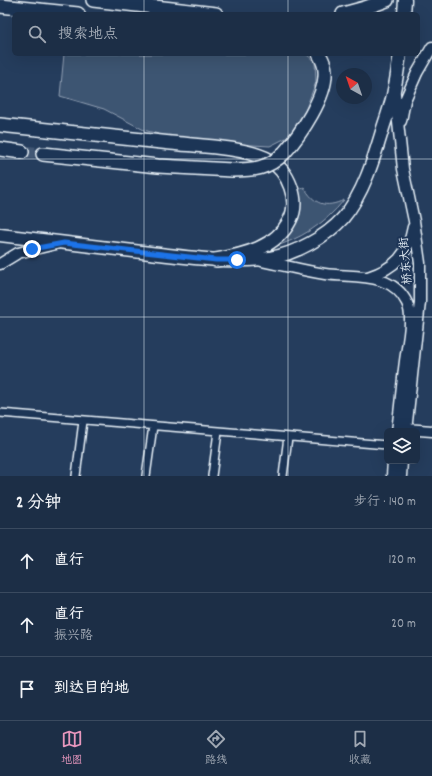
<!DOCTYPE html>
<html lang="zh">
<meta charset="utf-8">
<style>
:root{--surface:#1c2e46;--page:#293a51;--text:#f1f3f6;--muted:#a0a8b3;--line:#3a4a5f;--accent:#e797bd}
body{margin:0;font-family:Dekko,"LXGW WenKai TC",sans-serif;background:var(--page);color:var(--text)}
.controls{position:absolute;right:12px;bottom:12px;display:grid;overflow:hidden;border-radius:6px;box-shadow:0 4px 16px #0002}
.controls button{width:36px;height:36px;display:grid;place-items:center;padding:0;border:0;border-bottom:1px solid var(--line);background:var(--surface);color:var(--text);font:20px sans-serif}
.compass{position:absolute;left:336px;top:68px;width:36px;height:36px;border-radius:50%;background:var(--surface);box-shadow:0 4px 16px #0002;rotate:320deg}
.stop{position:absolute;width:12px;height:12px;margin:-9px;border:3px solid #1a73e8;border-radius:50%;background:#fff}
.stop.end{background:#1a73e8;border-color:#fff;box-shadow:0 1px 4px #0008}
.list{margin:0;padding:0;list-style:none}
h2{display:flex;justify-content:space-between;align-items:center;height:52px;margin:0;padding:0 16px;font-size:17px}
h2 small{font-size:13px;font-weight:400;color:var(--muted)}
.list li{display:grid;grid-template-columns:26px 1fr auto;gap:12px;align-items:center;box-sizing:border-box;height:64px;padding:0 16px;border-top:1px solid var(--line)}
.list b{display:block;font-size:15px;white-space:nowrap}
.list p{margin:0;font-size:13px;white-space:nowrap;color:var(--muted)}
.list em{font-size:13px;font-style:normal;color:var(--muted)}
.icon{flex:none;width:22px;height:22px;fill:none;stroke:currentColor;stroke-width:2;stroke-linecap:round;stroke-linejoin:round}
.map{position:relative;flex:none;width:432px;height:476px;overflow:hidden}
.search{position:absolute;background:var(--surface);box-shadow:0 4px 16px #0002;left:12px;right:12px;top:12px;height:44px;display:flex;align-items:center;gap:10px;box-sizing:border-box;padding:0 14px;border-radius:6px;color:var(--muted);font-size:15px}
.sheet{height:244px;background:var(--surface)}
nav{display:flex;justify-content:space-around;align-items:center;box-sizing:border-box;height:56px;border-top:1px solid var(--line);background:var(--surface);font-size:11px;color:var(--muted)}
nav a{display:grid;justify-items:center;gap:2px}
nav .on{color:var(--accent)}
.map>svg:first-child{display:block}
.green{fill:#3e5472;stroke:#93a2b5}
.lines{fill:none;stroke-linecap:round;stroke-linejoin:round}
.highway-tunnel{stroke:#425874;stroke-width:13;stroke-dasharray:13 6;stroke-linecap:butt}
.street-casing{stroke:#e8f1f8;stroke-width:10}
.secondary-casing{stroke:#e8f1f8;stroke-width:13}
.primary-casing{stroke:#e8f1f8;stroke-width:15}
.highway-casing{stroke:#e8f1f8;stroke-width:16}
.street{stroke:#1d3557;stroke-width:7}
.secondary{stroke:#1d3557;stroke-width:10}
.primary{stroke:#1d3557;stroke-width:12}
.highway{stroke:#1d3557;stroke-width:13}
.highway-bridge-casing{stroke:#e8f1f8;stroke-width:16;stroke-linecap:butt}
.highway-bridge{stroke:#1d3557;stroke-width:13}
.route{stroke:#1a73e8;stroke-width:5}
.grid{fill:none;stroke:#e8f1f8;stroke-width:1;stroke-opacity:0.55}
.labels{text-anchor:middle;stroke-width:4;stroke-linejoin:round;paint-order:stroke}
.street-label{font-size:12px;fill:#e8f1f8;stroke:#1d3557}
</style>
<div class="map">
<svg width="432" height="476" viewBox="0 0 432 476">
<rect width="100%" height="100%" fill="#253d5d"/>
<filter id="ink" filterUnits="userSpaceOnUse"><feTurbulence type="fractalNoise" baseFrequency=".025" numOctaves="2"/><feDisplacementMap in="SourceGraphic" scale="8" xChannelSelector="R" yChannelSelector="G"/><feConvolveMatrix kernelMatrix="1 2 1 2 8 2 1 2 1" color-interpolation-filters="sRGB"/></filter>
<g filter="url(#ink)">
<!-- green -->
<path class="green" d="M64 54H306L315 62 316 82 305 111 288 137 270 146 183 141 144 130 104 109 60 96Z
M304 187C314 204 325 209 344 200 325 224 299 240 270 248L298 206 299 190Z"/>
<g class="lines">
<!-- highway-tunnel -->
<path class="highway-tunnel" d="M22 152 43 154"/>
<!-- street casing -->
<g class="street-casing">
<path id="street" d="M0 413 387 445
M76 476 83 421
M146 476 153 426
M212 476 218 432
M283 476 288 437"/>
</g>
<!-- secondary casing -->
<g class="secondary-casing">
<path id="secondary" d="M395 94 403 169 414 221 420 263V302L406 431
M401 121 405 100 417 73 432 47
M262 261C283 265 304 271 325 274 353 278 392 271 407 303 414 318 407 345 405 361 402 384 400 408 397 431
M0 264 18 253 56 244
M368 277C395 268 408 255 413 227
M406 429 432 431
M392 476 393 461
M401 476 402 461"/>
</g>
<!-- primary casing -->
<g class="primary-casing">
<path id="primary" d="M404 14 405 0
M0 235C50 241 100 247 150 253 190 257 230 264 270 258 295 254 326 237 343 218 364 193 374 158 383 128 387 115 392 103 394 90 397 78 398 66 400 54"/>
</g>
<!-- highway casing -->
<g class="highway-casing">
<path id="highway" d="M93 0 216 14
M0 6 78 14
M343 14 365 8 387 0
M0 125C57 131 114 137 171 143 200 146 244 147 269 160 289 171 300 201 290 220 276 248 244 255 216 260
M0 149 22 152
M284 153C300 135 327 96 325 71 325 65 322 59 319 54
M43 154 158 166 232 170"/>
</g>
<!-- street -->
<use href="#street" class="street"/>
<!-- secondary -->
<use href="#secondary" class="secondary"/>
<!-- primary -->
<use href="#primary" class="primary"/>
<!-- highway -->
<use href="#highway" class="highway"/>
<!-- highway-bridge casing -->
<g class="highway-bridge-casing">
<path id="highway-bridge" d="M232 170C254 170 268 169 284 153"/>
</g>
<!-- highway-bridge -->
<use href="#highway-bridge" class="highway-bridge"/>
</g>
</g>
<g class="lines" filter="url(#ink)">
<!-- route -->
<path class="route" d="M32 249 64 243 216 260H237"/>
</g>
<!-- grid -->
<path class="grid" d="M144 0V14M288 0V14M144 54V476M288 54V476M0 159H432M0 317H432"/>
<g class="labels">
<!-- street labels -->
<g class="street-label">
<text transform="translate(405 261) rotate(-95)" y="4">桥东大街</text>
</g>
</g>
</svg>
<div class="controls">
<button><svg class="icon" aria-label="layers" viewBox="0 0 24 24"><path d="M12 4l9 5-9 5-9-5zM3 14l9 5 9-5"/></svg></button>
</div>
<svg class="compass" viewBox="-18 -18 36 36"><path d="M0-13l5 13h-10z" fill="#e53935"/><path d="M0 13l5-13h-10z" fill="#a0a8b3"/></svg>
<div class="stop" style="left:237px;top:260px"></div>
<div class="stop end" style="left:32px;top:249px"></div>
<div class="search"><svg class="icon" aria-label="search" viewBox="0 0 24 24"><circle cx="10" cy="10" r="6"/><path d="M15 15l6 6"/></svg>搜索地点</div>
</div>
<section class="sheet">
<h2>2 分钟<small>步行 · 140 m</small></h2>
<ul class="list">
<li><svg class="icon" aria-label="ahead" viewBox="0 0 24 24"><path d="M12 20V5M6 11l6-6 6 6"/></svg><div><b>直行</b></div><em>120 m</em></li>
<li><svg class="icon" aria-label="ahead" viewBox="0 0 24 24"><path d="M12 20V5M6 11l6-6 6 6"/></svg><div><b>直行</b><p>振兴路</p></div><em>20 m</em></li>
<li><svg class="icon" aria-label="arrive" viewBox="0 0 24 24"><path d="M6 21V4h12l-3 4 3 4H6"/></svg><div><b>到达目的地</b></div></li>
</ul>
</section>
<nav>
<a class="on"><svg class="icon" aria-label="map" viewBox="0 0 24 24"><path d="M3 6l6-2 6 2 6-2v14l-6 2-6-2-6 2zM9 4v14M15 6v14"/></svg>地图</a>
<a><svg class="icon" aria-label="directions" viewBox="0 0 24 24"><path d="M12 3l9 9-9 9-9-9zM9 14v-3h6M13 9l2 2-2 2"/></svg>路线</a>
<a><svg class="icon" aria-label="saved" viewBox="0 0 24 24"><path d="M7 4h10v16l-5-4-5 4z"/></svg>收藏</a>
</nav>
